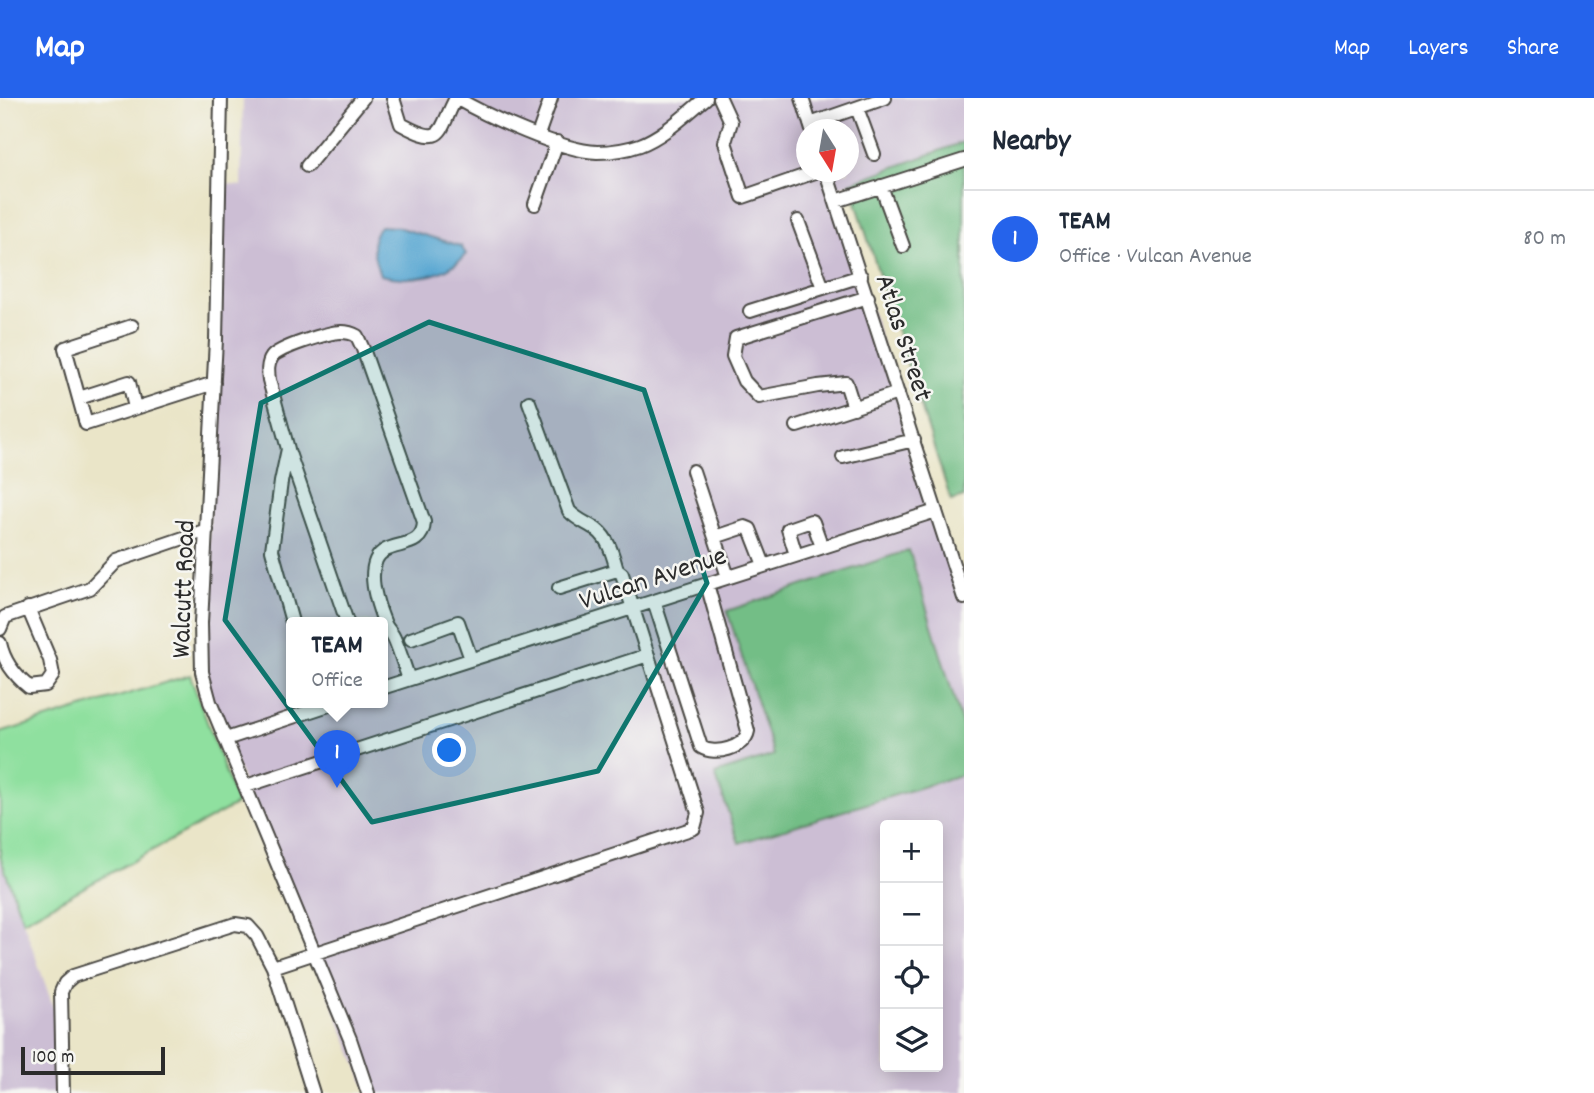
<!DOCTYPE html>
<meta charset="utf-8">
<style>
:root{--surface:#fff;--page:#f2f2f3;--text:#1f2937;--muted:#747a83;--line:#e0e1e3;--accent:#2563eb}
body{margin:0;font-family:Dekko,sans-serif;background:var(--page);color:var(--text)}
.controls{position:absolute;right:21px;bottom:21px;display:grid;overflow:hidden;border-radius:7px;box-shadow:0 4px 18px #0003}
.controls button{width:63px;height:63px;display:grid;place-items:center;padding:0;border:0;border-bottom:2px solid var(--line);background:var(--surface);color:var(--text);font:35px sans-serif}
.compass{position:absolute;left:796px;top:21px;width:63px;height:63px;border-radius:50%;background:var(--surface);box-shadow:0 4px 18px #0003;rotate:169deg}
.scale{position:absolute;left:21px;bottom:18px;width:144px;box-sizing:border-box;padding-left:7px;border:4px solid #2b2b2b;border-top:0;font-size:19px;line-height:24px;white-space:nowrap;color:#2b2b2b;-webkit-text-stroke:5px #f6f6f2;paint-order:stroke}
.you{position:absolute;left:450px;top:653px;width:24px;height:24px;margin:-18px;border:5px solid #fff;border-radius:50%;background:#1a73e8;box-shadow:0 0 0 10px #1a73e833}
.badge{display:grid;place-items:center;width:46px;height:46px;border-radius:50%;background:var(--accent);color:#fff;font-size:23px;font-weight:700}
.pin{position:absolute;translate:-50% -58px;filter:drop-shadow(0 2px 4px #0008)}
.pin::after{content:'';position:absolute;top:37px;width:24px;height:21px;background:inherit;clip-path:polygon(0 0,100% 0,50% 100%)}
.popup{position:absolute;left:286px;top:519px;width:102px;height:91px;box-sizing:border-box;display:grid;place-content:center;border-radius:7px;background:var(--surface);filter:drop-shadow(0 2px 5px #0005);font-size:23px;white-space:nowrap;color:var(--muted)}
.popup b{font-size:26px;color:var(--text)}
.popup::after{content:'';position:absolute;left:50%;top:100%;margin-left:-14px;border:14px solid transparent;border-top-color:var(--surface)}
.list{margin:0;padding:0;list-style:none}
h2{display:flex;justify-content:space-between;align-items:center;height:91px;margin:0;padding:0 28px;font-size:30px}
h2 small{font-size:23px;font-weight:400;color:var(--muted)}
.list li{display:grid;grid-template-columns:46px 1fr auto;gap:21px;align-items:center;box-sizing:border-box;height:98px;padding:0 28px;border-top:2px solid var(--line)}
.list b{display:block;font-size:26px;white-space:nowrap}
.list p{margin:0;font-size:23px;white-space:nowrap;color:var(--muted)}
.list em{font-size:23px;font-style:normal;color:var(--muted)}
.icon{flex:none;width:38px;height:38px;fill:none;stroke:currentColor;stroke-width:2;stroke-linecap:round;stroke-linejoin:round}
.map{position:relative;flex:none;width:964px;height:995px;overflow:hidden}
header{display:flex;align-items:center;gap:42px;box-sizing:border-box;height:98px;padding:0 35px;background:var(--accent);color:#fff}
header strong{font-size:33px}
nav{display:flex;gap:38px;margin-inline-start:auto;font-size:24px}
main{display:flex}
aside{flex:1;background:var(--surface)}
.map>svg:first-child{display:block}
.industrial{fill:#ccbed4;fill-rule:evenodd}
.green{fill:#8fe09f;stroke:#5d8665;stroke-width:2}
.forest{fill:#73be86;stroke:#4f7458;stroke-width:2}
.water{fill:#57a6d1;stroke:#41687e;stroke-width:2}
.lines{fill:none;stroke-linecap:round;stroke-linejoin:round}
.minor-casing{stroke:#484743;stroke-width:16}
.minor{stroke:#fff;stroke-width:12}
.marked{fill:#0f766e;fill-opacity:0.2;stroke:#0f766e;stroke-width:5;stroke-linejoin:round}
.labels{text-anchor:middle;stroke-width:5;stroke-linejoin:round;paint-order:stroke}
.street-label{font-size:28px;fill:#2b2b2b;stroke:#f6f6f2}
</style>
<header>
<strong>Map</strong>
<nav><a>Map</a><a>Layers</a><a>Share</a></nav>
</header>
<main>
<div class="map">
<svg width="964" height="995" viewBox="0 0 964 995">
<rect width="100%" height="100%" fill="#f6f6f2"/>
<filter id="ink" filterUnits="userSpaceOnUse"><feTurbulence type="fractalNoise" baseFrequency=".0143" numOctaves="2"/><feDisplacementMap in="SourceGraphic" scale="14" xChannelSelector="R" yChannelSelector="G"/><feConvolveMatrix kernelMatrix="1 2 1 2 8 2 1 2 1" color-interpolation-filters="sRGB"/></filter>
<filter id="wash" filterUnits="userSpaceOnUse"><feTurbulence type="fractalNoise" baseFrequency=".00686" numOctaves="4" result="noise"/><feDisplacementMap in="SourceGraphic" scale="28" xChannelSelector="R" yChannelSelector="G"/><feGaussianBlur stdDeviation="1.57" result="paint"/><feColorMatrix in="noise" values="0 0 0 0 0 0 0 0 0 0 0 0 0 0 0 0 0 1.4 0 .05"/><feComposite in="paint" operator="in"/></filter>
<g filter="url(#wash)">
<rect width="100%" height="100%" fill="#eae5c8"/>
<!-- industrial -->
<path class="industrial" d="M243 0H964V44L833 91 964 500V995H368L205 587 219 85 241 88ZM806 32H848V74H806ZM292 524H382V604H292ZM885 727H938V969H885Z
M0 758 54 911 56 995H0Z"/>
<!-- green -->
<path class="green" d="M190 577 237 706 23 823 0 758V635Z"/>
<!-- forest -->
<path class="forest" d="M964 44V399L951 403 850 85Z
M909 452 964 633V676L739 745 715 676 774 657 727 513Z"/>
<!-- water -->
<path class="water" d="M380 128 397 129 461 148 466 156C445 180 409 184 380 177 374 160 368 143 380 128Z"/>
</g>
<g filter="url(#ink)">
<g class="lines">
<!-- minor casing -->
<g class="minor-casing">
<path id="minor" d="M221 0 216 242 201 525 202 574 210 604 350 941 368 995
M393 0 401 26C445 50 438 33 456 0 487 18 562 53 597 54 612 54 626 52 640 47 664 38 686 16 706 0
M720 0 731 24 725 44 743 99 815 74
M802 0 812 32
M857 10 874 56
M810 26 885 0
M538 37 551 0
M307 68 363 0
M826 74 964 500
M881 88 903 148
M836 103 964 62
M535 106 557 44
M798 123 823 190
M750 213 861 178
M132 228 65 250 86 326 214 285
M79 300 129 284 135 310
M529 304 569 413C577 422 587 425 597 432 609 441 613 458 617 472
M854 310 846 285 818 288 759 299 744 283 733 258 736 240 868 199
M797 328 898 295
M288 352 347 524
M843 359 914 342
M693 373 728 479
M715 439 745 429 750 431 764 467
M796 457 788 431 811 423 813 424 822 449
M654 503 701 649C715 658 745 650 748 633L707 486
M292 524 272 452 281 384 288 351 269 282C268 274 267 266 272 259 278 250 329 234 341 234 347 234 352 235 357 238L363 251 424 424C423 455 386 440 376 462 368 480 378 509 385 526 387 531 392 535 394 540 400 553 404 568 409 581
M0 531 5 519 90 490 116 463 207 432
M411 541 458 524 471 561
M0 545C4 564 14 577 29 589L46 587 53 577 50 562 28 510
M382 590 936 413
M226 641 338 604
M246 688 648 557
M273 869 313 995
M63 995 61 894 65 885 73 878 235 826 248 828 257 838 273 869 694 730 698 715 622 476 617 472 559 490"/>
</g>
<!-- minor -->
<use href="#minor" class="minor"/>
</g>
</g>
<!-- marked area -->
<path class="marked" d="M429 224 644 292 707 485 598 673 372 724 225 522 261 305Z"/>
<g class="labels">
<!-- street labels -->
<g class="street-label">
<text transform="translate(906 239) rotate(72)" y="10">Atlas Street</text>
<text transform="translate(652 478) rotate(-18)" y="10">Vulcan Avenue</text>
<text transform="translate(181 491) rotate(-88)" y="10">Walcutt Road</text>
</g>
</g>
</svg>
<div class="controls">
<button>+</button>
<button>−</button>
<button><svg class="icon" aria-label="locate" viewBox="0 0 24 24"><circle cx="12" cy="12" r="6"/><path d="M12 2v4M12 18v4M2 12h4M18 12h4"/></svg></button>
<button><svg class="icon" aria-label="layers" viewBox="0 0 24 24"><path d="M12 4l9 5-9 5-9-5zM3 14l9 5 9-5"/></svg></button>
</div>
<svg class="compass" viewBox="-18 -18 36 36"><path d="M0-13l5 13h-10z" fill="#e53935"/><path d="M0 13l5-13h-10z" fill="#747a83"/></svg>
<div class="scale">100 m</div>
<div class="you"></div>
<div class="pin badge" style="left:337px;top:690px">1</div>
<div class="popup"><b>TEAM</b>Office</div>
</div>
<aside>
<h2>Nearby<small></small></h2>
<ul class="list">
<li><span class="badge">1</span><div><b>TEAM</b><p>Office · Vulcan Avenue</p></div><em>80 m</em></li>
</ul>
</aside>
</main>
